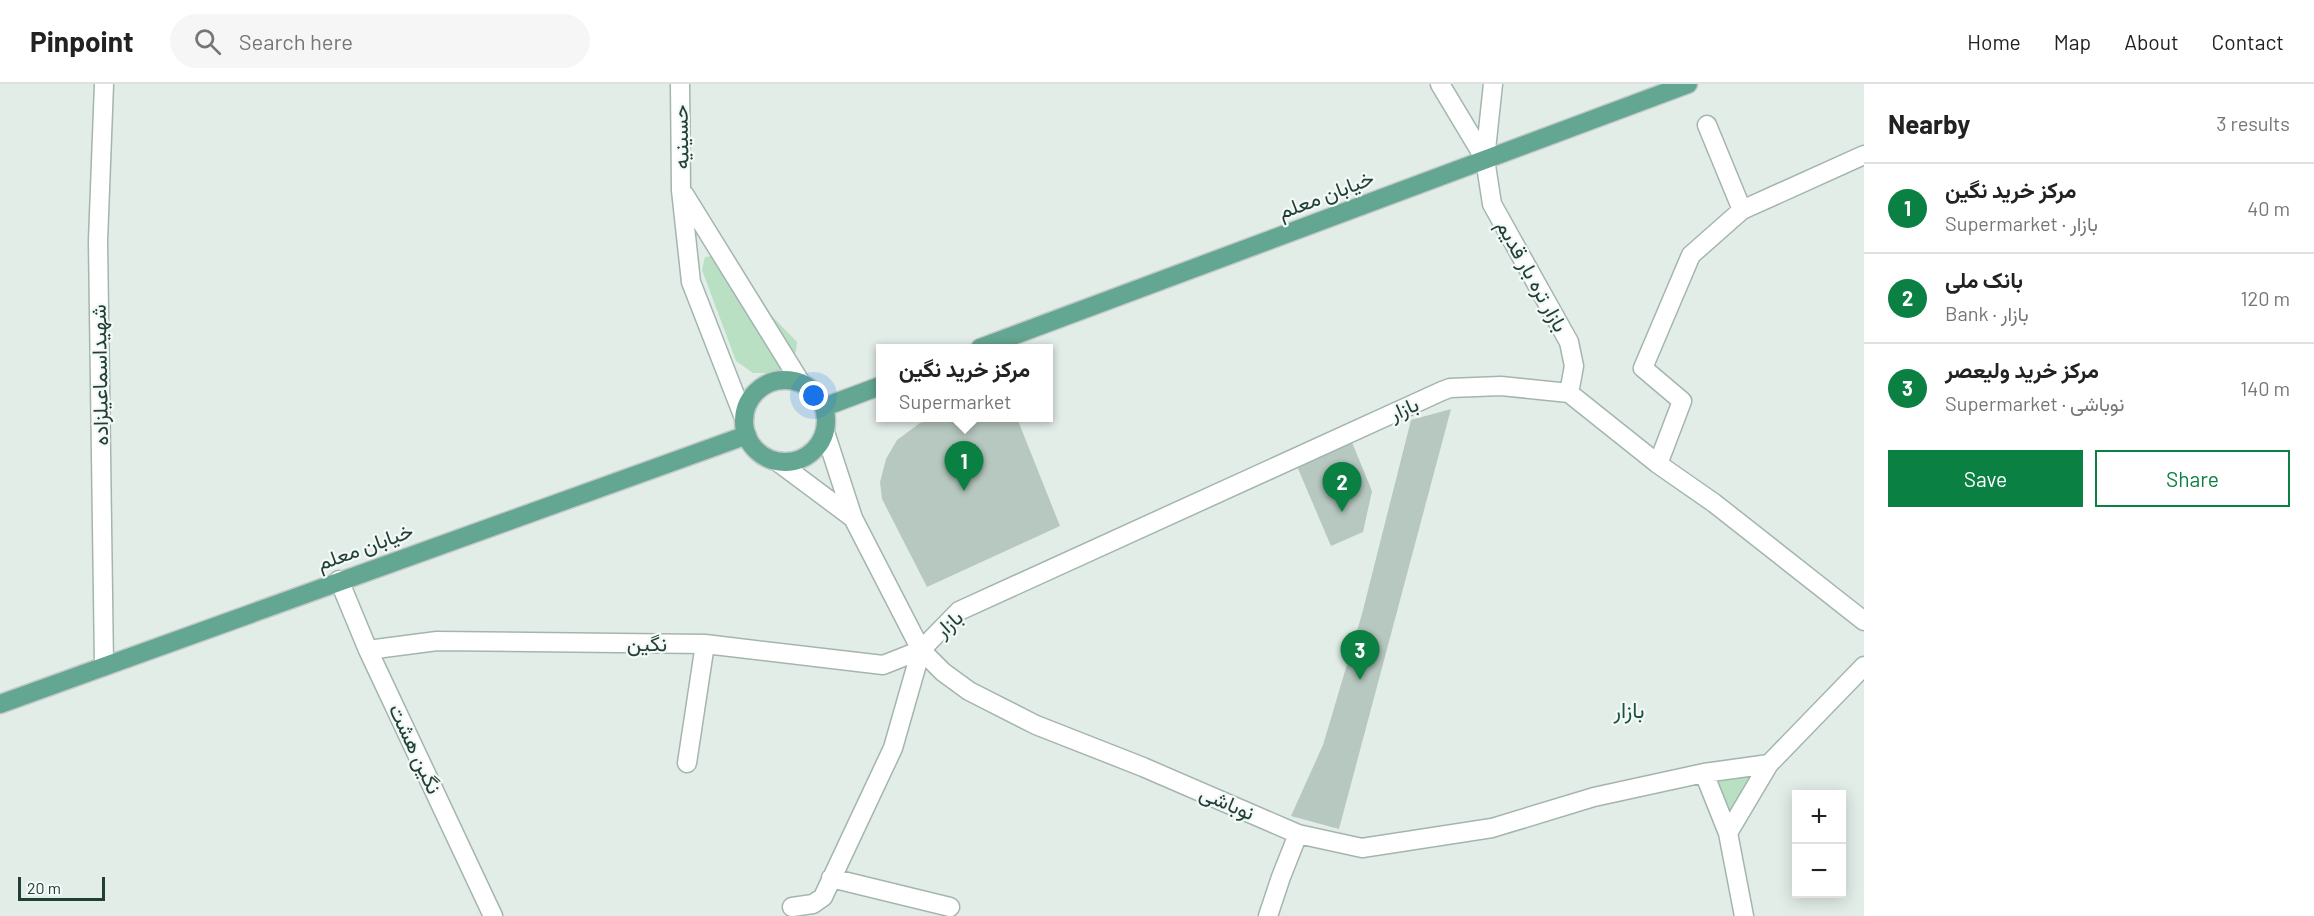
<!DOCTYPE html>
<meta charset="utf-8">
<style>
:root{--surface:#fff;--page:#f6f6f6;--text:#222;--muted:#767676;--line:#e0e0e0;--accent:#0b8043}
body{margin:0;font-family:Barlow,Vazirmatn,sans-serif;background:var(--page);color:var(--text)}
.controls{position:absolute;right:18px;bottom:18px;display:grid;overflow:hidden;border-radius:0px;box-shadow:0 3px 15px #0003}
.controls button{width:54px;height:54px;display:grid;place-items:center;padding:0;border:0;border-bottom:2px solid var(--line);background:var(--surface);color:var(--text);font:30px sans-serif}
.scale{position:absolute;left:18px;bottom:15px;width:87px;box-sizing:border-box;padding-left:6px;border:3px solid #213f36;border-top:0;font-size:16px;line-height:21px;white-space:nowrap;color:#213f36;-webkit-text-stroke:4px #f3f9f6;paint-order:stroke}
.you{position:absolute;left:814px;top:312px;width:21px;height:21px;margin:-15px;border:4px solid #fff;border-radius:50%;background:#1a73e8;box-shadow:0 0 0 9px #1a73e833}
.badge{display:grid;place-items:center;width:39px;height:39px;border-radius:50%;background:var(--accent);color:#fff;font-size:20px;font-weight:700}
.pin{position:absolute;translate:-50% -50px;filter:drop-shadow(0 2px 3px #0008)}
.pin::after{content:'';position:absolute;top:32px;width:21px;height:18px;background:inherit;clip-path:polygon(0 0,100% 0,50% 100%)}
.popup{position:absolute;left:876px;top:260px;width:177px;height:78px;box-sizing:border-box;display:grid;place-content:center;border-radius:0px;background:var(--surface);filter:drop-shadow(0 2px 4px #0005);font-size:20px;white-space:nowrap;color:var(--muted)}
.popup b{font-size:22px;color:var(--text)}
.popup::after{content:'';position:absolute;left:50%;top:100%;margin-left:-12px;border:12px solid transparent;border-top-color:var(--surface)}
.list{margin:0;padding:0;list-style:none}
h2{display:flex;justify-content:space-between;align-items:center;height:78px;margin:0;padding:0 24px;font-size:26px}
h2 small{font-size:20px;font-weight:400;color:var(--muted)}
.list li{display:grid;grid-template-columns:39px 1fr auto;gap:18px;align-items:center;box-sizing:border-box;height:90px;padding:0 24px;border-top:2px solid var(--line)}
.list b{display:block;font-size:22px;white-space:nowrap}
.list p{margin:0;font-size:20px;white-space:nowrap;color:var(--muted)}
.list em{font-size:20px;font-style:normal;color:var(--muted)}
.actions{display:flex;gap:12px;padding:18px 24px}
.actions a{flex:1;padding:14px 0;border:2px solid var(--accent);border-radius:0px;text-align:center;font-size:21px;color:var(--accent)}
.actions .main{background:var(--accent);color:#fff}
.icon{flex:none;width:33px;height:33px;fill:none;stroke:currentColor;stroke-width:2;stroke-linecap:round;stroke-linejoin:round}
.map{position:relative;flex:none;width:1864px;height:832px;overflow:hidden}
header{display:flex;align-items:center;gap:36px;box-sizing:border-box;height:84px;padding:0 30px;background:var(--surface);border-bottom:2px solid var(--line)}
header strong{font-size:28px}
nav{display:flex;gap:33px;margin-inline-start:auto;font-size:21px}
.search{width:420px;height:54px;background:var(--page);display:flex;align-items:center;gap:15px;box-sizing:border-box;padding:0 21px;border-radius:33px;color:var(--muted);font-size:22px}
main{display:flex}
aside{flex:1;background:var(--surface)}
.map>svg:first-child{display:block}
.green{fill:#b9e0c2}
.building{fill:#b7c8c0}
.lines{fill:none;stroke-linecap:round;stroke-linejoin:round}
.minor-casing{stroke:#a4b5af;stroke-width:21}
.major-casing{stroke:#c1c9c7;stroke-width:21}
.minor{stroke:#fff;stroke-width:18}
.major{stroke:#63a692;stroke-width:18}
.labels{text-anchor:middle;stroke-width:4.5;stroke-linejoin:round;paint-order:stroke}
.street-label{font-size:21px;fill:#213f36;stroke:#f3f9f6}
.neighbourhood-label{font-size:22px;fill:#1b5343;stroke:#f3f9f6}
</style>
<header>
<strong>Pinpoint</strong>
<div class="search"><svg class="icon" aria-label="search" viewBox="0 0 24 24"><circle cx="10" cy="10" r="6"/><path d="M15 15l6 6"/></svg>Search here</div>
<nav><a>Home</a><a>Map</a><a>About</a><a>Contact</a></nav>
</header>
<main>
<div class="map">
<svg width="1864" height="832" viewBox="0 0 1864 832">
<rect width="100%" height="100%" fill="#e2ede8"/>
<!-- green -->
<path class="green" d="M714 172 797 258 796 267 791 277 776 289H753L736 277 702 186 705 173Z
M1757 687 1729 737 1711 694Z"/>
<!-- building -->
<path class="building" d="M1451 325 1339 745 1291 732 1323 661 1362 530 1411 336Z
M935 334H1017L1060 442 927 503 882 415 880 398 886 375 897 356 920 339Z
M1351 356 1372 407 1363 448 1331 462 1296 380Z"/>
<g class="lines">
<!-- minor casing -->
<g class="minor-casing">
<path id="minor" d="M680 0 681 106 691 198 744 334
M1440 0 1485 75
M1493 0 1485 75 1492 120 1569 258 1574 282 1569 309
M1707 41 1742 126
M684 110 801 299
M825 348 853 434 921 566 943 588 969 607 1036 641 1143 683 1298 750 1362 764 1492 744 1594 713 1704 689 1769 680
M778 378 853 434
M1658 380 1682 317 1643 284 1691 171 1742 126 1864 71
M339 496 368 566 493 832
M368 566 437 557 705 560 883 581 921 566 959 527 1442 307 1450 304 1501 302 1569 309 1658 380 1714 419 1864 537
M104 582 98 157 104 0
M687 679 705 560
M1704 689 1728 749 1769 680 1864 582
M1728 749 1744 832
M831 794 950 823
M792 823 813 820 823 813 893 664 921 566
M1268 832 1281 793 1298 750"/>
</g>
<!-- major casing -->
<g class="major-casing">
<path id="major" d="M980 264 1688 0
M744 337a41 41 0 1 1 82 0a41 41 0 1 1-82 0Z
M824 323 880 302
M0 620 747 351"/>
</g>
<!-- minor -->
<use href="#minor" class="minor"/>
<!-- major -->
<use href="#major" class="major"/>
</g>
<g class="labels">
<!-- street labels -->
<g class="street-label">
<text transform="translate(681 53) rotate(-91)" y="7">حسینیه</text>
<text transform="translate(1326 111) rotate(-21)" y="7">خیابان معلم</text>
<text transform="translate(1532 192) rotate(61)" y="7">بازار تره بار قدیم</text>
<text transform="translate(100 291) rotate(-91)" y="7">شهیداسماعیلزاده</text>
<text transform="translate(1404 325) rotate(-24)" y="7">بازار</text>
<text transform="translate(365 463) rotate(-20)" y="7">خیابان معلم</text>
<text transform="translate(949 540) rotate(-42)" y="7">بازار</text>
<text transform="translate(647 560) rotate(1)" y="7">نگین</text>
<text transform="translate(415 665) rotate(65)" y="7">نگین هشت</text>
<text transform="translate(1227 719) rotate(23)" y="7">نوباشی</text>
</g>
<!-- neighbourhood labels -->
<g class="neighbourhood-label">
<text x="1629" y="634">بازار</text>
</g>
</g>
</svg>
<div class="controls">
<button>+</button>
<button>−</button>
</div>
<div class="scale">20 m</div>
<div class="you"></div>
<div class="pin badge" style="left:964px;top:407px">1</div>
<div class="popup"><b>مرکز خرید نگین</b>Supermarket</div>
<div class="pin badge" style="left:1342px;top:428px">2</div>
<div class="pin badge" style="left:1360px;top:596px">3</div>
</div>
<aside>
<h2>Nearby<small>3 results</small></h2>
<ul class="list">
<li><span class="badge">1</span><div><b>مرکز خرید نگین</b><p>Supermarket · بازار</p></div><em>40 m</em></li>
<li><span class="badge">2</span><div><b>بانک ملی</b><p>Bank · بازار</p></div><em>120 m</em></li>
<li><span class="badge">3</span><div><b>مرکز خرید ولیعصر</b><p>Supermarket · نوباشی</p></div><em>140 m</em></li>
</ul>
<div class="actions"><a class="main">Save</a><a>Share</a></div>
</aside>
</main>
